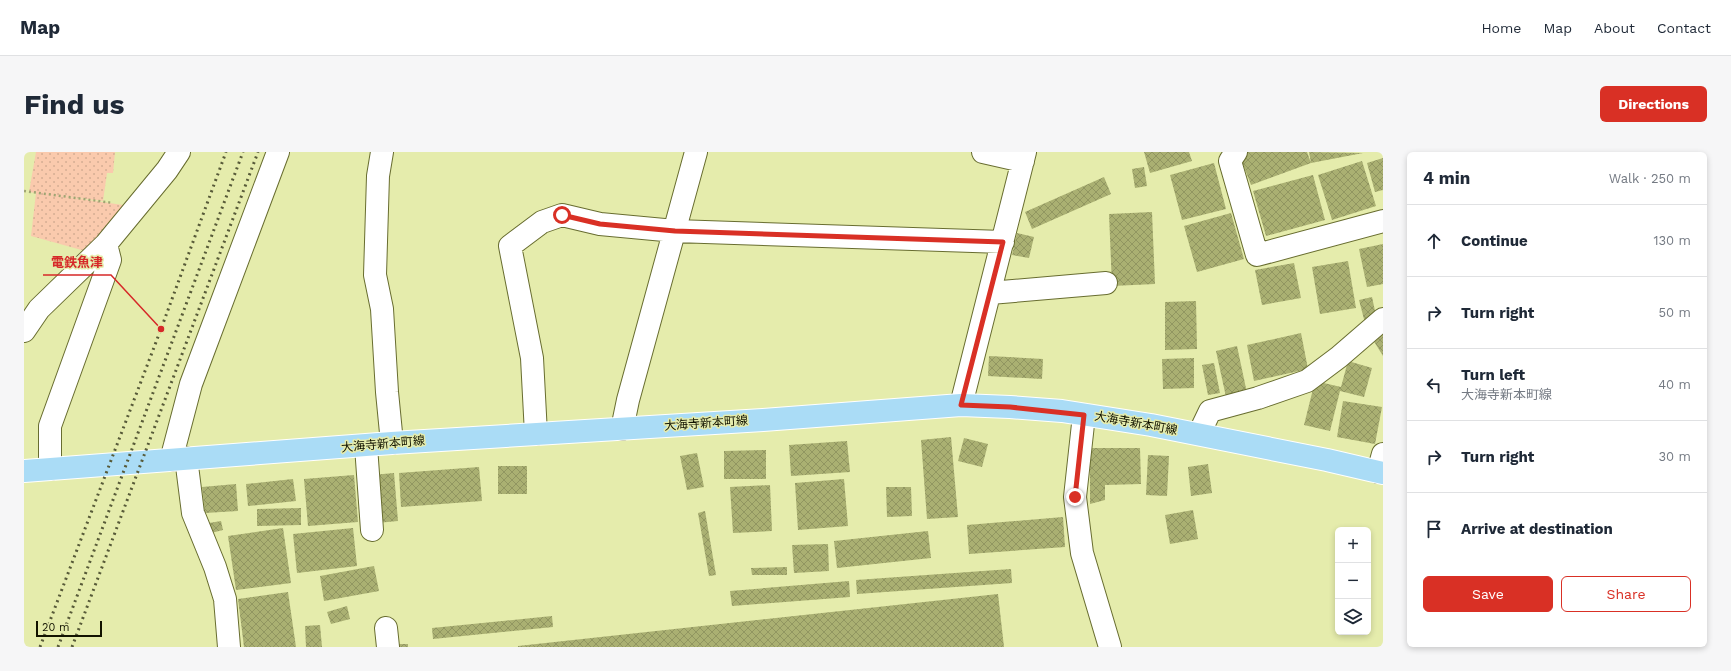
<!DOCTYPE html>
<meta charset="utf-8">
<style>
:root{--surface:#fff;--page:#f6f6f7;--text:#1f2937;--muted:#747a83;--line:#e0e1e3;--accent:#d93025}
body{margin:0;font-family:"Work Sans","Noto Sans JP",sans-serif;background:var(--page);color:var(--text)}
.controls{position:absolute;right:12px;bottom:12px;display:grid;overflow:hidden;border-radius:6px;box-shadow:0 2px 6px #0003}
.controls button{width:36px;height:36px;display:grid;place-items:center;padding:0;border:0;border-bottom:1px solid var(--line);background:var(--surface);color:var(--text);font:20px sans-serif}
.scale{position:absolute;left:12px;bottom:10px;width:66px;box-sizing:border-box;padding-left:4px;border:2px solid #121300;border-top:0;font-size:11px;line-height:14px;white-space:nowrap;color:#121300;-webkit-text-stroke:3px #e5ecac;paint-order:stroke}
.stop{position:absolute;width:12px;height:12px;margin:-9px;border:3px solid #d93025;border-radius:50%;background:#fff}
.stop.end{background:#d93025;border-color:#fff;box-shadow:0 1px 4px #0008}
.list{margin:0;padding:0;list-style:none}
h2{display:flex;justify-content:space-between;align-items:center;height:52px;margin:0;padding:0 16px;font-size:17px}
h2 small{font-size:13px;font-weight:400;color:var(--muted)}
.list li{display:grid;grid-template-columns:26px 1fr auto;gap:12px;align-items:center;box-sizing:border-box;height:72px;padding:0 16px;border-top:1px solid var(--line)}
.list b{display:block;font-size:15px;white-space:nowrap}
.list p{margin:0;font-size:13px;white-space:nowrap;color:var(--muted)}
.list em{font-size:13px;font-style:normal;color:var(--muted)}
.actions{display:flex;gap:8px;padding:12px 16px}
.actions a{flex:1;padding:9px 0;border:1px solid var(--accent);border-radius:6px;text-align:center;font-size:14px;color:var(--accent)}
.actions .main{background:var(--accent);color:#fff}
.icon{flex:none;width:22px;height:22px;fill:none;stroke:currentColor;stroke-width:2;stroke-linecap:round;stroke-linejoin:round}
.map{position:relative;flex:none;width:1359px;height:495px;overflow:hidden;border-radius:6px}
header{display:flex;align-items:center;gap:24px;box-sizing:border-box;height:56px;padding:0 20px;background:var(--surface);border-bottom:1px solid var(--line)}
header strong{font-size:19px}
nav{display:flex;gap:22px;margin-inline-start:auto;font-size:14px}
.intro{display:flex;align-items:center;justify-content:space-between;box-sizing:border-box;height:96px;padding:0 24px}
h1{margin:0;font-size:28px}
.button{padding:10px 18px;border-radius:6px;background:var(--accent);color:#fff;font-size:14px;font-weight:700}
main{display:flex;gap:24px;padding:0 24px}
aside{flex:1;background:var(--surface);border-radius:6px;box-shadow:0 2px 6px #0003}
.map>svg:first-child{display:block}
.green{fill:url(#green-dots)}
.building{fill:url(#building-cross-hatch)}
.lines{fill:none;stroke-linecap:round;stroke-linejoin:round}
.minor-casing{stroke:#686d30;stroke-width:24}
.major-casing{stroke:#fff;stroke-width:24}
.path{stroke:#9fa473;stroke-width:2.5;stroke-dasharray:2 3;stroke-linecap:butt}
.minor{stroke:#fff;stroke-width:22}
.major{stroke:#aadcf6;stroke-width:22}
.rail{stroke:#575a38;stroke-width:3;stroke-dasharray:2 4;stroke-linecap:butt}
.route{stroke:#d93025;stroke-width:5}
.labels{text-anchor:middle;stroke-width:3;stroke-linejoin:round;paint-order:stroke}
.street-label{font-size:12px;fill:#121300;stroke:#e5ecac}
.leader{fill:none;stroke:#d62828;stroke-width:1.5}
.callout-dot{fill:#d62828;stroke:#e5ecac;stroke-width:1.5}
.callout-label{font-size:13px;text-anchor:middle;font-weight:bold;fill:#d62828;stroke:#e5ecac;stroke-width:3;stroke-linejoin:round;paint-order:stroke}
</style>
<header>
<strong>Map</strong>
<nav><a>Home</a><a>Map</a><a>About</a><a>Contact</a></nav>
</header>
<div class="intro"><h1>Find us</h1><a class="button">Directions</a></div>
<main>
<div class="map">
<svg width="1359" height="495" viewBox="0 0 1359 495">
<defs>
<pattern id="green-dots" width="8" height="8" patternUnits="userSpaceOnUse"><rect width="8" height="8" fill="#facaad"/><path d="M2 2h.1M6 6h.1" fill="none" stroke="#d5ad93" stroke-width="1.8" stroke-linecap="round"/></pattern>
<pattern id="building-cross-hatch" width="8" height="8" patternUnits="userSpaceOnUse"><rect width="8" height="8" fill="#aab072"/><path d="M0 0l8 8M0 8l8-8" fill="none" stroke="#919661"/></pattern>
</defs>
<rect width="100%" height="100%" fill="#e5ecac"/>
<!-- green -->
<path class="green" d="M12 0H91L89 21H83L79 49 36 44 113 55 72 102 7 84 12 41 5 40Z"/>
<!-- building -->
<path class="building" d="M1120 0H1165L1168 9 1126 21Z
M1220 0H1283L1287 11 1285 0 1339 1 1287 11 1227 33 1215 2Z
M1359 6V38L1351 40 1343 11Z
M1338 9 1352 54 1308 68 1294 23Z
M1190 11 1202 57 1158 68 1146 23Z
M1120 15 1123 34 1111 36 1108 17Z
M1289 23 1301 68 1242 84 1229 39Z
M1080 25 1087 42 1008 77 1001 60Z
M1128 60 1131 132 1088 134 1085 62Z
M1207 61 1220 107 1173 120 1160 74Z
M993 81 1010 85 1005 106 988 103Z
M1359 92V132L1343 135 1335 97Z
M1324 109 1332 156 1296 162 1288 115Z
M1270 111 1277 146 1238 153 1231 118Z
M1348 145 1353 168 1341 171 1335 148Z
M1172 149 1173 197 1141 198V150Z
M1359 175V204L1346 183Z
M1277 181 1284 217 1230 229 1223 193Z
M1213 194 1223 241 1202 245 1192 199Z
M965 204 1019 207 1018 227 964 224Z
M1170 206V236L1139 237 1138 207Z
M1324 209 1348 216 1340 245 1316 239 1306 279 1280 273 1291 229 1317 235Z
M1190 211 1196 241 1184 243 1178 213Z
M1319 249 1358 255 1351 292 1313 285Z
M927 285 934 365 903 367 897 288Z
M940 286 964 292 958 315 934 309Z
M823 289 826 320 767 324 765 293Z
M1066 296H1116L1117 332 1081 333V348L1066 352Z
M742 298V327H700V299Z
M673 301 680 335 663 338 656 304Z
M1124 303 1145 304 1143 344 1122 343Z
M1184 312 1188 341 1167 344 1164 315Z
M474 314H503V342H474Z
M455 315 458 349 377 355 375 321Z
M370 321 374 369 353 371 348 323Z
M330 323 334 370 284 374 280 327Z
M269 327 272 349 224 354 222 332Z
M820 327 824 374 774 378 771 331Z
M212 332 214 359 181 361 178 335Z
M746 333 748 379 709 381 706 335Z
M862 335H887L888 364 863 365Z
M277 356V373L233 374V357Z
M1169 358 1174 387 1146 392 1141 363Z
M681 359 692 423 685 424 674 361Z
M1039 365 1041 395 945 402 943 373Z
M197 369 199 378 187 381 185 371Z
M259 376 267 431 212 438 204 384Z
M329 376 333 414 273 421 269 382Z
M904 379 907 406 813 416 810 389Z
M804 392 805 419 770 421 768 393Z
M350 414 355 439 300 449 296 424Z
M763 415V423H728L727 416Z
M987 417 988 431 833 442 832 428Z
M825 429 826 445 708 454 706 439Z
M264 440 272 495H220L214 447Z
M974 442 980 495H494V494Z
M323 454 326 467 307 472 303 460Z
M528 464 529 475 409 487 408 476Z
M296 473 298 495H282L281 474Z
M373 492H384V495H373Z"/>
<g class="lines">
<!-- minor casing -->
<g class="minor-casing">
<path id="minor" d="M358 0 354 24 351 123 358 157 363 240 368 291
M959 0 999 9
M1212 0 1206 9 1233 103 1359 69
M966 141 1082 131
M0 179 15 157 82 92 143 18 155 0
M937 253 1001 0
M1060 263 1051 345 1058 401 1086 495
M598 277 604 248 672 0
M512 282 508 206 486 94 518 70 538 63 576 72 651 79 979 90
M1175 282 1186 259 1234 246 1283 229 1315 205 1359 167
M342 294 348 378
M162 306 169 361 191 415 201 447 205 495
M147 308 167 232 254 0
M26 317V274L86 108 82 92
M1354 320 1359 302
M362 476 364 495"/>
</g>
<!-- major casing -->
<g class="major-casing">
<path id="major" d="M0 319 368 291 739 268 937 253 986 255 1038 259 1127 273 1303 308 1359 321"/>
</g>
<!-- path -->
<path class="path" d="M0 39 89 51"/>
<!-- minor -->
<use href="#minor" class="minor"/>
<!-- major -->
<use href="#major" class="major"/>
<!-- rail -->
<path class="rail" d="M16 495 137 177 202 0
M34 495 219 0
M48 495 234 0"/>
</g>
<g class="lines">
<!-- route -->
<path class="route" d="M538 63 576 72 651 79 979 90 937 253 986 255 1060 263 1051 345"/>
</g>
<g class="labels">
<!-- street labels -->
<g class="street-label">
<text transform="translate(682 271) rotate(-4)" y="4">大海寺新本町線</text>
<text transform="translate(1112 271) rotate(10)" y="4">大海寺新本町線</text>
<text transform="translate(359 292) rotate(-5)" y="4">大海寺新本町線</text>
</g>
</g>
<!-- callouts -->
<path class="leader" d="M137 177L87 123H19"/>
<circle class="callout-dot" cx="137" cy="177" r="4"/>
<g class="callout-label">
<text x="53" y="115">電鉄魚津</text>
</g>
</svg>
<div class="controls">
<button>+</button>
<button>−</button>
<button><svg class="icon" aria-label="layers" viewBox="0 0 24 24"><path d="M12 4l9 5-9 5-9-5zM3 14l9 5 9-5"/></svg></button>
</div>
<div class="scale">20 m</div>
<div class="stop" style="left:538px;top:63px"></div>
<div class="stop end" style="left:1051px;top:345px"></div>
</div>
<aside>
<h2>4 min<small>Walk · 250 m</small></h2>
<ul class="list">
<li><svg class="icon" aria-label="ahead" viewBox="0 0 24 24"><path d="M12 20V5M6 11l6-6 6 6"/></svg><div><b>Continue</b></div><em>130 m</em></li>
<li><svg class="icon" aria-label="right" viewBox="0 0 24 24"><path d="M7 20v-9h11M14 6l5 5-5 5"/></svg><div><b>Turn right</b></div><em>50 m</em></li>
<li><svg class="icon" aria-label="left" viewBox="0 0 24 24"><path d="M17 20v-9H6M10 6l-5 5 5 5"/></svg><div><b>Turn left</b><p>大海寺新本町線</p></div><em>40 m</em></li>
<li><svg class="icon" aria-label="right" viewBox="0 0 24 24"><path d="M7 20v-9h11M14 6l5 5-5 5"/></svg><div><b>Turn right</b></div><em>30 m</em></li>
<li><svg class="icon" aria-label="arrive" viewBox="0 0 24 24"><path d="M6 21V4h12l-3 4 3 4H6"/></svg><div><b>Arrive at destination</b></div></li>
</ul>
<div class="actions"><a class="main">Save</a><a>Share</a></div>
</aside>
</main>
